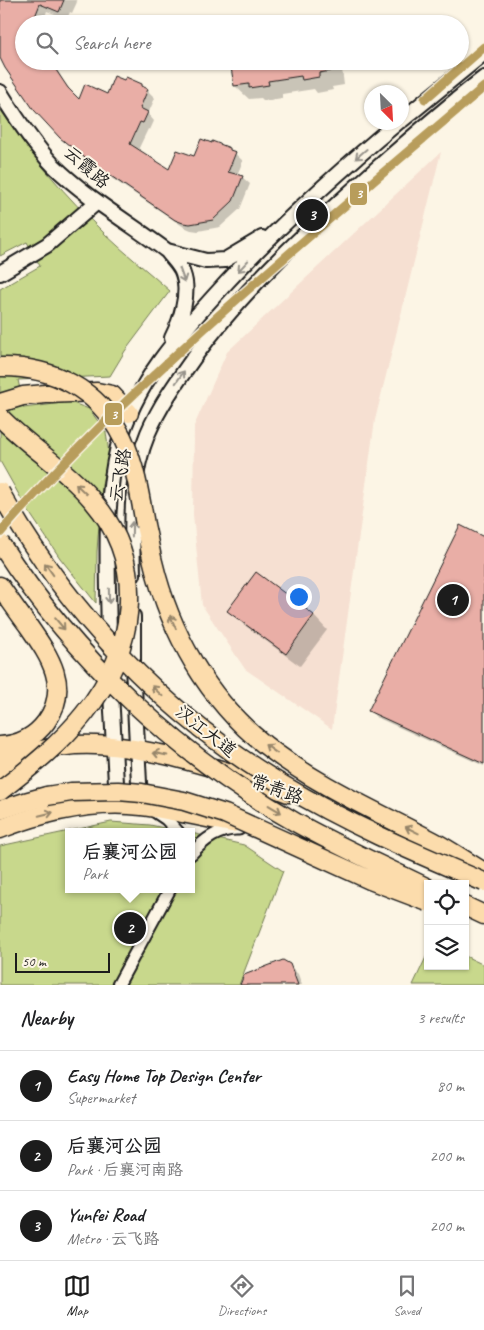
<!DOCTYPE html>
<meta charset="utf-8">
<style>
:root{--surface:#fff;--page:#f6f6f6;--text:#202124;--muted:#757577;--line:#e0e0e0;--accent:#1c1c1c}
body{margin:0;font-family:Caveat,"LXGW WenKai TC",sans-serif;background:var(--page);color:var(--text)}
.controls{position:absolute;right:15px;bottom:15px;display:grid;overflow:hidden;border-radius:0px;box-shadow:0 1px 4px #0004}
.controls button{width:45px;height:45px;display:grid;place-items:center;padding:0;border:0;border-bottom:1px solid var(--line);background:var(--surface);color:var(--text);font:25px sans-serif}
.compass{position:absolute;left:364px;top:85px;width:45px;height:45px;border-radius:50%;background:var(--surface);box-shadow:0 1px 4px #0004;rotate:156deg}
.scale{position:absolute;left:15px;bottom:12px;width:95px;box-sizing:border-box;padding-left:5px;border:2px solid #1c1c1c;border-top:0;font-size:14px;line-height:18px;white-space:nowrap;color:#1c1c1c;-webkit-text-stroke:4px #fcf5e5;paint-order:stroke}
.you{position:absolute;left:298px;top:596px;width:18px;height:18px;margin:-12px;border:4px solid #fff;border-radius:50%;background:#1a73e8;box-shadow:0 0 0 8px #1a73e833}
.badge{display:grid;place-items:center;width:32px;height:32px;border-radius:50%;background:var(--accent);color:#fff;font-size:16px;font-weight:700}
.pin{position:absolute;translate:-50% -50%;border:2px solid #fff;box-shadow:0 1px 5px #0006}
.popup{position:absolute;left:65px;top:828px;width:130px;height:65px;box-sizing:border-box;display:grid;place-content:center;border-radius:0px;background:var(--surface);filter:drop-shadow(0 1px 4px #0005);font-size:16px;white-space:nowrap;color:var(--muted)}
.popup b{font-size:19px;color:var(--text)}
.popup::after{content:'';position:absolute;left:50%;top:100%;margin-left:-10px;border:10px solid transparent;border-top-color:var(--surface)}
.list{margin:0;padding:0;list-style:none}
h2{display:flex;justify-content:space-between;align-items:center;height:65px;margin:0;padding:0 20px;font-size:21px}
h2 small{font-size:16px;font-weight:400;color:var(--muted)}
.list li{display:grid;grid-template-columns:32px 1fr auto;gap:15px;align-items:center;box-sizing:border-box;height:70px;padding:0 20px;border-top:1px solid var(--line)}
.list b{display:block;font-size:19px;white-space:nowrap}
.list p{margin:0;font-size:16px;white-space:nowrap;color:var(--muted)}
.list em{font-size:16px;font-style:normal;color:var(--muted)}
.icon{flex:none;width:28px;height:28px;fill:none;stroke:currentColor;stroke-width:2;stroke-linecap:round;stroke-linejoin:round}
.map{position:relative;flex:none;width:484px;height:985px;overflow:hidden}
.search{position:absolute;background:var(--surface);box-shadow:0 1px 4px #0004;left:15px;right:15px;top:15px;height:55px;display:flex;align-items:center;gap:12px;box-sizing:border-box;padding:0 18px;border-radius:28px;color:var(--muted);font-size:19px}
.sheet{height:275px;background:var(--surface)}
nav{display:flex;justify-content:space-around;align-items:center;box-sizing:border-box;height:70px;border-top:1px solid var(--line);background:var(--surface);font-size:14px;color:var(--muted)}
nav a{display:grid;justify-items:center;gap:2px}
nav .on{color:var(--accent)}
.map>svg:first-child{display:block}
.built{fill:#f6e0d2}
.green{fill:#c8d88c;stroke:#727a54}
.shadow{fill:#0003}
.building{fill:#e9aea6;stroke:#1c1c1c}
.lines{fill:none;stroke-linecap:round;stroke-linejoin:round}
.minor-casing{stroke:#1c1c1c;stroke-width:15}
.tertiary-casing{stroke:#1c1c1c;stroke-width:18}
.primary-casing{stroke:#1c1c1c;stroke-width:21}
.trunk-casing{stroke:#1c1c1c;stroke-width:21}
.minor{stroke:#fcf5e5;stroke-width:11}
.tertiary{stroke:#fcf5e5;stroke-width:14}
.primary{stroke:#fcdcac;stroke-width:18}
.trunk{stroke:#fcdcac;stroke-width:18}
.trunk-bridge-casing{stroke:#1c1c1c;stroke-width:21;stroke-linecap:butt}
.trunk-bridge{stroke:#fcdcac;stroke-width:18}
.metro-1-casing{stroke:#fcf5e5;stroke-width:12}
.metro-1{stroke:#b89d5b;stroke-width:9}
.oneway{stroke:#97938b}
.oneway2{stroke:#97866b}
.labels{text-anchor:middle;stroke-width:4;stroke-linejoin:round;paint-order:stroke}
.street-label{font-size:18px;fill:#1c1c1c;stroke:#fcf5e5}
.line-badge{stroke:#fcf5e5;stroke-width:2}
.badge-label{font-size:14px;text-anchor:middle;font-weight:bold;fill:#fff}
</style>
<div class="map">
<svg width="484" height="985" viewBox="0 0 484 985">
<rect width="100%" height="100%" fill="#fcf5e5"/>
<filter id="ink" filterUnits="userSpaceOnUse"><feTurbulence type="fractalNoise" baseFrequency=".02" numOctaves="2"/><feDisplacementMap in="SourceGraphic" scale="10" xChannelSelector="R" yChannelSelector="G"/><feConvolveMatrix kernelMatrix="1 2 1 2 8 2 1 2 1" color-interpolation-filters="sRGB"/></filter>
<g filter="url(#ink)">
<!-- built -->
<path class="built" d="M441 152 375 420 332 729 245 669 202 605 193 515 194 426 227 352Z"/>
<!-- green -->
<path class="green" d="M0 109C30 155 67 197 106 235 127 255 149 272 170 291L125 351 110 376 18 380 24 408 70 402 89 409 106 432 109 454 102 484 97 551 96 603 60 558 27 509 0 461V289L40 266 27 242 0 256Z
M111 822 150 825 183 832H69V889H191V833L244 845 283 871 239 985H0V846Z
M428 953V966H465V956L484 965V985H413Z"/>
<!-- shadow -->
<path class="shadow" d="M0 0H76L77 2 72 13 70 12 67 19 47 11 42 24H24V61H52L64 82 79 101 107 95 142 85 155 98 148 114 154 121 150 130 148 129 138 150 170 171 195 158 230 149 243 161 237 175 242 177 250 184 240 209 220 227 198 231 191 230 184 227 98 169 69 146 61 137 0 55Z
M232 61H341L344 85 332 87 333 90 317 93 314 89 282 94V98L264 101 261 98 249 99 235 86Z
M484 538V766L376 717 370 711Z
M256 574 314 616 327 630 300 666 243 624 229 610Z
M289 965 298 974 302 985H243Z"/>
<!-- building -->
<path class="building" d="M0 0H64L59 12 40 4 32 24H24V61H50L68 88 79 99 85 84 107 94 114 76 124 80 126 77 142 84V86L148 89 140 108 148 112 143 123 140 122 130 144 169 169 177 150 194 156 201 139 212 143V141L230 148V150L236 152 228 172 243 176 233 201 213 220 190 224 183 223 175 220 89 161 60 138 34 110 5 68 0 58Z
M230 61H329L331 71 319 73V77L302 80 301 76 268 81 269 85 249 88V84L234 86Z
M460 525 484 537V764L368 711Z
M256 572 314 615 286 654 227 611Z
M283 960 290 964 298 985H240L244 975Z"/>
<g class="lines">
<!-- minor casing -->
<g class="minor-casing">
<path id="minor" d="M154 811 166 819 178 832
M191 854C204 840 219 828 239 829
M118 985 170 889"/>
</g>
<!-- tertiary casing -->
<g class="tertiary-casing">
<path id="tertiary" d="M0 92C16 118 33 144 54 166 88 199 130 223 167 251
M402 120 484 53
M0 273 47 245 97 202
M172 338C181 320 190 293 183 274 181 266 172 258 167 251L206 261 225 260 262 238
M133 575C132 527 129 478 148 433 160 405 178 380 195 356 246 286 310 228 374 171 410 139 446 107 484 78
M133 616V667L140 802
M109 646C109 582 102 510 118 447 135 381 182 331 227 282 280 225 338 172 398 122
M110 675 117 801"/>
</g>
<!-- primary casing -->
<g class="primary-casing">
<path id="primary" d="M0 761C25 753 49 747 75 745 109 743 142 750 174 757 213 767 251 778 288 793
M0 776 28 759
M0 829C44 812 95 800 142 806 172 810 202 817 232 823"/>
</g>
<!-- trunk casing -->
<g class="trunk-casing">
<path id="trunk" d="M0 403 23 396 46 394 97 392 112 395 129 413
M145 525C148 537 150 550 153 562 170 633 208 700 265 745 316 785 376 811 433 841 450 850 467 862 484 872
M0 586C9 599 18 612 27 624 48 654 72 686 46 722 35 737 19 745 0 746
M0 810 25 802 47 796
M465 906 484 915"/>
</g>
<!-- minor -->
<use href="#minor" class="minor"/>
<!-- tertiary -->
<use href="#tertiary" class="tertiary"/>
<!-- primary -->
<use href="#primary" class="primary"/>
<!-- trunk -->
<use href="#trunk" class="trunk"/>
<!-- trunk-bridge casing -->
<g class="trunk-bridge-casing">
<path id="trunk-bridge" d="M0 367C52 366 98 389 122 437 135 464 140 495 145 525
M0 417C29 447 66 469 93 501 149 566 135 651 84 714 60 744 30 768 0 791
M0 492C67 612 165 715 283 785 347 824 416 853 484 882
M0 543C74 658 176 754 295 822 338 846 383 866 428 888
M47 796 71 792 118 791 142 793 184 801 225 814 370 880 428 902"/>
</g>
<!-- trunk-bridge -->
<use href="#trunk-bridge" class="trunk-bridge"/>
<!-- metro-1 casing -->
<g class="metro-1-casing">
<path id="metro-1" d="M425 99 484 47
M0 533C64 459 134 393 206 327 297 245 391 166 484 87"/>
</g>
<!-- metro-1 -->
<use href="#metro-1" class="metro-1"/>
</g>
<!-- one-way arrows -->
<defs><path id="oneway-shaft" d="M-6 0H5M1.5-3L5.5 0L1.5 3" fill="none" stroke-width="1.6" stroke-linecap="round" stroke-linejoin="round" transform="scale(1.25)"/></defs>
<g class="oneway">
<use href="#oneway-shaft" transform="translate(361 154) rotate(139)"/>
<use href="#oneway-shaft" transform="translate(243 266) rotate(133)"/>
<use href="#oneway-shaft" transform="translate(182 275) rotate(70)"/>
<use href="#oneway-shaft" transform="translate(180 377) rotate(-55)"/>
<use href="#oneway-shaft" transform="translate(132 529) rotate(-89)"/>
<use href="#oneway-shaft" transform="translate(109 596) rotate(89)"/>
</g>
<g class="oneway2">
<use href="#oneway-shaft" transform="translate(81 489) rotate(-136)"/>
<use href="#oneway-shaft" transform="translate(49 569) rotate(-125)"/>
<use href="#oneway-shaft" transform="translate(173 622) rotate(-113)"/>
<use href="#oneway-shaft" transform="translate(60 624) rotate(50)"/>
<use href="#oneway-shaft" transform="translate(157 691) rotate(-137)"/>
<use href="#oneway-shaft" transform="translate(271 749) rotate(-144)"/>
<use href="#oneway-shaft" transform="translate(160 754) rotate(-168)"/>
<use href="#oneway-shaft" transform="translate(275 809) rotate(31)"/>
<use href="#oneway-shaft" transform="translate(46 814) rotate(-14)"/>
<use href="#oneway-shaft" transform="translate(412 830) rotate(-154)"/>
</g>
</g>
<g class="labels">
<!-- street labels -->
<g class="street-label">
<text transform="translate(87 167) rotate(41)" y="6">云霞路</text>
<text transform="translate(120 475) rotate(-80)" y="6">云飞路</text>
<text transform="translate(206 731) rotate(38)" y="6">汉江大道</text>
<text transform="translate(277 789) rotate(20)" y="6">常青路</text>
</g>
</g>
<g class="line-badge">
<rect x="349" y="182" width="19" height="24" rx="5" fill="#b89d5b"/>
<rect x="104" y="402" width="19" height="24" rx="5" fill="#b89d5b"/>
</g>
<g class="badge-label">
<text x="359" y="198">3</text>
<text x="114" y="419">3</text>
</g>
</svg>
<div class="controls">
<button><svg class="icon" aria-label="locate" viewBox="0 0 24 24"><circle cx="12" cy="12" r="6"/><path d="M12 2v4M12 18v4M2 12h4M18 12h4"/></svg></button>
<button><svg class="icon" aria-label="layers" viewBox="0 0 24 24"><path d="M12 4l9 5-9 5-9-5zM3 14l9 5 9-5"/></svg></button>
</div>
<svg class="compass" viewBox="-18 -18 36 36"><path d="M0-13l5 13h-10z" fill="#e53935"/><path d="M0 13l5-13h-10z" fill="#757577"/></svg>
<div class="scale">50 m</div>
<div class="you"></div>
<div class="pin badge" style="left:453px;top:600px">1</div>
<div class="pin badge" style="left:130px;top:928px">2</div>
<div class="popup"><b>后襄河公园</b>Park</div>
<div class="pin badge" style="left:312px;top:215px">3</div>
<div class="search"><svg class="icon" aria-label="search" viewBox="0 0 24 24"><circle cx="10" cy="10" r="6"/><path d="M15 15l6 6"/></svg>Search here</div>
</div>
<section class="sheet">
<h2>Nearby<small>3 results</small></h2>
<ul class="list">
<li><span class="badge">1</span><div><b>Easy Home Top Design Center</b><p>Supermarket</p></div><em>80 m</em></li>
<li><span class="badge">2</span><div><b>后襄河公园</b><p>Park · 后襄河南路</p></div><em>200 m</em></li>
<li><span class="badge">3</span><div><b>Yunfei Road</b><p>Metro · 云飞路</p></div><em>200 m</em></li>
</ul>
</section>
<nav>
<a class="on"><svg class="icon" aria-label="map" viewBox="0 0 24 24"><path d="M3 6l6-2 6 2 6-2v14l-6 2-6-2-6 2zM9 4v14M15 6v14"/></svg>Map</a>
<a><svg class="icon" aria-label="directions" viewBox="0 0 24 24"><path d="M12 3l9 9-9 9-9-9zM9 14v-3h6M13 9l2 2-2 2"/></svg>Directions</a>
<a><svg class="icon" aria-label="saved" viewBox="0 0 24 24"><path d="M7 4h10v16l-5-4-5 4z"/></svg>Saved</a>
</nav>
